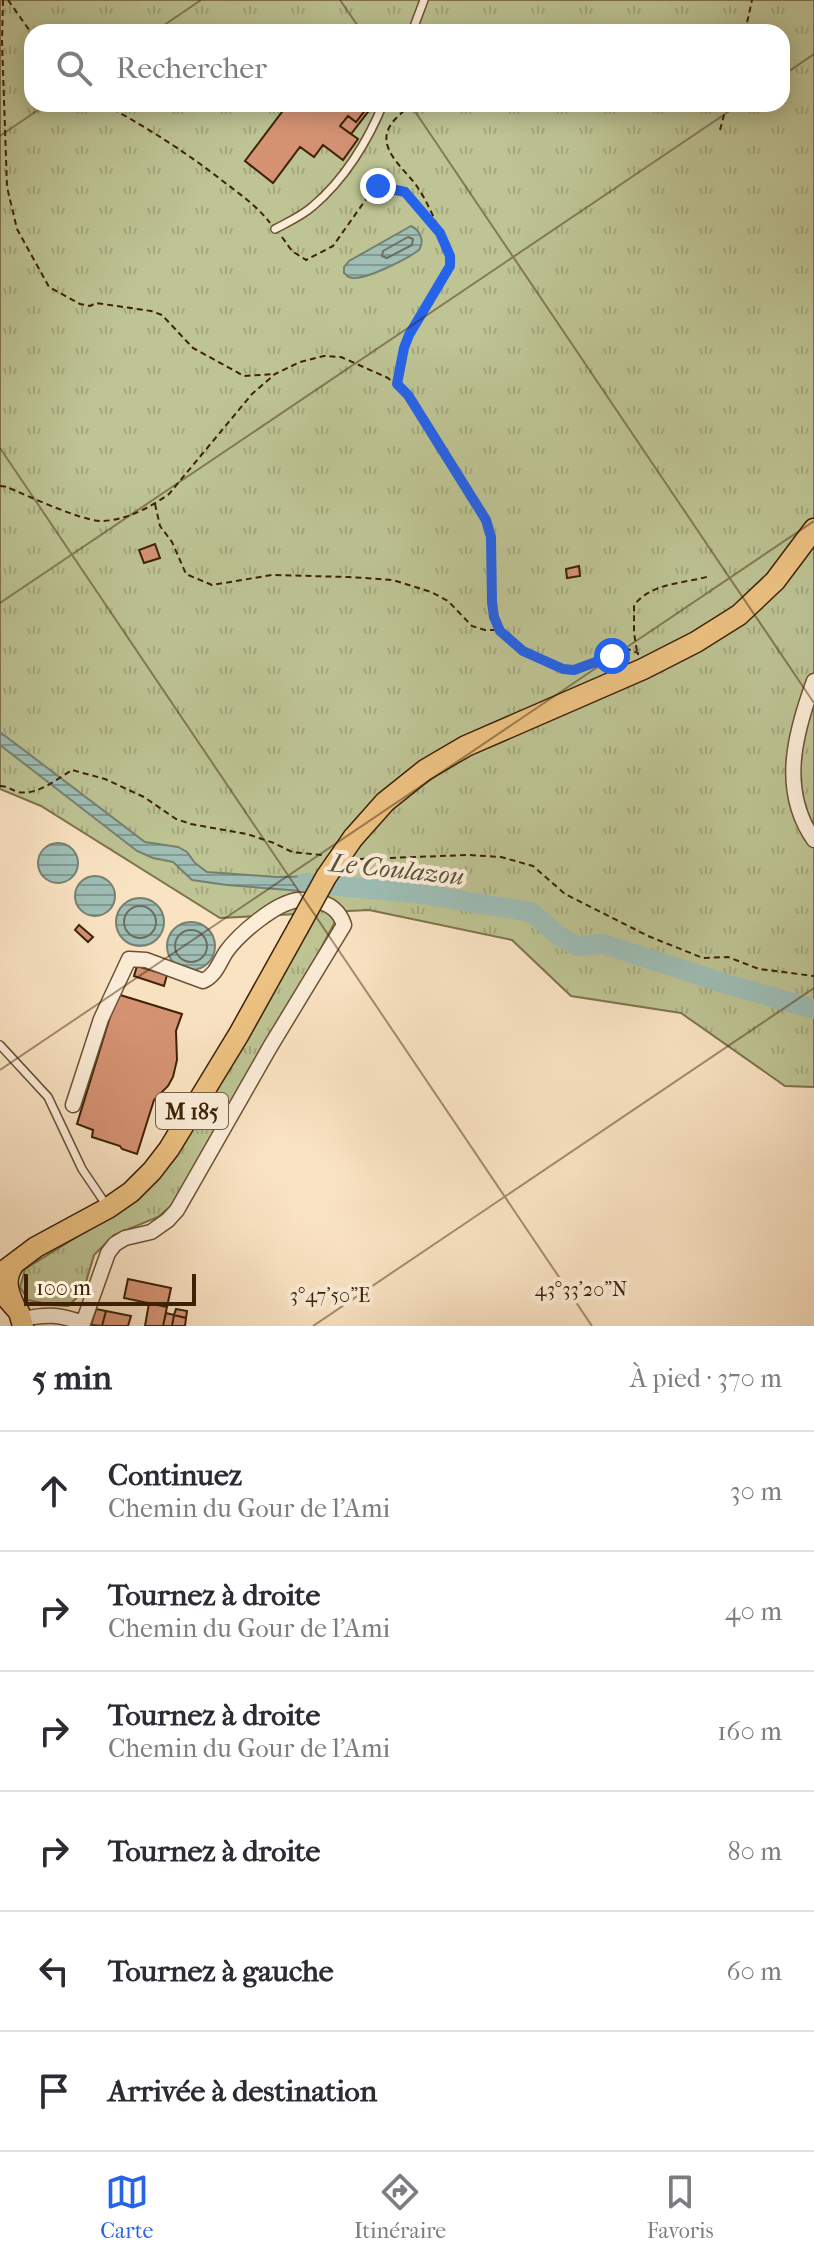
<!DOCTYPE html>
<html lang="fr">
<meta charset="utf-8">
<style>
:root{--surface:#fff;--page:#f7f7f7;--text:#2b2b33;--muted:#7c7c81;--line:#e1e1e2;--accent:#2563eb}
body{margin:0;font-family:"IM FELL French Canon",serif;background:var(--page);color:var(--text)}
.scale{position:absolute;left:24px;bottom:20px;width:172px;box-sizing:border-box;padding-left:8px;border:4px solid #3d2206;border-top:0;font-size:22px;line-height:28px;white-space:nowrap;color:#3d2206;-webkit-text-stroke:6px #fcedd8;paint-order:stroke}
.stop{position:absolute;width:24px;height:24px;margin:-18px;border:6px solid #2563eb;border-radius:50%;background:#fff}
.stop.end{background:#2563eb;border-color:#fff;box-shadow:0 2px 8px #0008}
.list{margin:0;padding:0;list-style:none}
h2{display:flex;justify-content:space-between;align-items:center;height:104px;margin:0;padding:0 32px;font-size:34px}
h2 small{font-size:26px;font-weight:400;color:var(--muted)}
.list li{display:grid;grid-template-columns:52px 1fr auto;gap:24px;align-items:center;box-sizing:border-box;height:120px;padding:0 32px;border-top:2px solid var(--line)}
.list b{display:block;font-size:30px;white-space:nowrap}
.list p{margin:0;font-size:26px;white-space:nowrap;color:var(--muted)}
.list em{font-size:26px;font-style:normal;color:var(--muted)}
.icon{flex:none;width:44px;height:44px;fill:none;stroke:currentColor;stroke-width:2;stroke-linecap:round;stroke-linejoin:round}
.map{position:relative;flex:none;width:814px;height:1326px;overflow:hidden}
.search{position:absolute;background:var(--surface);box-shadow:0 4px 20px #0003;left:24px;right:24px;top:24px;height:88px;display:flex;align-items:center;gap:20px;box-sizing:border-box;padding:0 28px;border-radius:24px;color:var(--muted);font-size:30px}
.sheet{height:824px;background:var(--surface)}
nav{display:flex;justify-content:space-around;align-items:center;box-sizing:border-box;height:112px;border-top:2px solid var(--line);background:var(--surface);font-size:22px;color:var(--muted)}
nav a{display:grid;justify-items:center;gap:4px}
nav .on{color:var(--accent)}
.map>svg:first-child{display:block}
.grass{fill:url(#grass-tufts);stroke:#7e734d;stroke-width:2;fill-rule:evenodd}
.water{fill:url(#water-rules);stroke:#778070;stroke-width:2}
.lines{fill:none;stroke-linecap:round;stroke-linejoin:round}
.shore{stroke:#6e705e;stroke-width:2}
.river{stroke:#9ebeb6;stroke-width:20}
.building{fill:#d59374;stroke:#3d2206;stroke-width:2}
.service-casing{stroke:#6c5235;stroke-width:10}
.minor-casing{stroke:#6c5235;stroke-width:17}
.primary-casing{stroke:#3d2206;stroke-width:23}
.path{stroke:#3d2206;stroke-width:2;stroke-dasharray:6 4;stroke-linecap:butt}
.service{stroke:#fcedd8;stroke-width:7}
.minor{stroke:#fcedd8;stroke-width:14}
.primary{stroke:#edc282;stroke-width:20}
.primary-bridge-casing{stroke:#3d2206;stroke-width:23;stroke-linecap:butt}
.primary-bridge{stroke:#edc282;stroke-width:20}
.route{stroke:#2563eb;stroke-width:10}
.ticks{fill:none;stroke:#3d2206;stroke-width:2;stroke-opacity:0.45}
.labels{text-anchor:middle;stroke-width:8;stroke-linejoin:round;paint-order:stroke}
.shield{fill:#fcedd8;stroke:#765f45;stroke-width:2}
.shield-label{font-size:22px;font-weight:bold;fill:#3d2206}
.water-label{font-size:26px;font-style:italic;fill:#5a513b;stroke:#fcedd8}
.ticks-label{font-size:20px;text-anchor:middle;fill:#3d2206;stroke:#fcedd8;stroke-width:8;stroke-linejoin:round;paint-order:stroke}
</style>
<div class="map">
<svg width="814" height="1326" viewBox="0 0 814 1326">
<defs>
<pattern id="grass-tufts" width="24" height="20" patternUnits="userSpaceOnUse" patternTransform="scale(2)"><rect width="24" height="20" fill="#bec494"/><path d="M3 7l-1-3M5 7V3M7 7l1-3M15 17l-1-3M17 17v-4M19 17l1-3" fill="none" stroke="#a4a87e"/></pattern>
<pattern id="water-rules" width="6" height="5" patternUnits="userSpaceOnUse" patternTransform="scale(2)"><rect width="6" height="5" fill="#9ebeb6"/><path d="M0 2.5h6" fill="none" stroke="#829a92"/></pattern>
</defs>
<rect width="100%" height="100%" fill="#fae3c3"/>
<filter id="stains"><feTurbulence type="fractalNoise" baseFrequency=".0025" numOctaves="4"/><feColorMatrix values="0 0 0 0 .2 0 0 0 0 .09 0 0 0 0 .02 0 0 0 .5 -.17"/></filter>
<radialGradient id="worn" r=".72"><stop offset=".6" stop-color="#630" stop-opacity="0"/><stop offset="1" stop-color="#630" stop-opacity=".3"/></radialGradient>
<!-- grass -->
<path class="grass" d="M0 0H814V1087L785 1086 681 1013 571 996 512 940 369 910 328 912 336 920 300 988 172 1205 158 1217 114 1235 94 1255 83 1292 68 1306 52 1305 28 1300 20 1287 25 1269 109 1217 159 1171 316 913 220 918 41 806 0 789ZM32 32H782V104H32Z"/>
<!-- water -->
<path class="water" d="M411 226C420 230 425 241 419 250 408 258 362 283 349 277 347 277 346 274 344 273V267L349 261Z
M0 732 145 842 178 847 187 852 195 863 207 872 277 877 325 876 314 892 227 885 192 880 173 862 153 858 137 851 0 745Z
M38 863a20 20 0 1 1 40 0a20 20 0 1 1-40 0Z
M75 896a20 20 0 1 1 40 0a20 20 0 1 1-40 0Z
M116 922a24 24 0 1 1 48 0a24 24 0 1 1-48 0Z
M167 946a24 24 0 1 1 48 0a24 24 0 1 1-48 0Z"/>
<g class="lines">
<!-- shore -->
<path class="shore" d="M408 237 413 239 412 245 387 258 382 256 383 251Z
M124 922a16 16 0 1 1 32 0a16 16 0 1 1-32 0Z
M175 946a16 16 0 1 1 32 0a16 16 0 1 1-32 0Z"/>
<!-- river -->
<path class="river" d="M305 883 416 893 531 912 559 936 577 946 603 944 727 984 814 1009"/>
</g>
<!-- building -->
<path class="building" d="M288 104H370L356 122 348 116 340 126 358 139 343 160 323 145 314 157 300 147 273 183 245 161Z
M370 104H374L351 134 340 126 348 116 356 122Z
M155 544 160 558 144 563 139 550Z
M579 566 580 576 567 578 566 569Z
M79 925 93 937 88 942 75 930Z
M137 966 167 975 164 986 134 976Z
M117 994 182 1014 176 1031 177 1060 173 1077 168 1086 154 1100 137 1154 122 1149 120 1146 92 1137 93 1130 77 1124Z
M128 1279 171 1288 167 1307 124 1298Z
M149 1303 167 1307 163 1326H145Z
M96 1309 106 1311 102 1326 91 1325Z
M176 1309 187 1311 186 1318 174 1315Z
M106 1311 131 1316 128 1326H102Z
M166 1313 174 1315 172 1326H163Z
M174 1315 186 1318 185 1326H172Z"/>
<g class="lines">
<!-- service casing -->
<g class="service-casing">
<path id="service" d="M412 32 424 0
M275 229C288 222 302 216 313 206 344 180 368 141 383 104
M0 1045 48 1097 82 1169 107 1206"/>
</g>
<!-- minor casing -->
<g class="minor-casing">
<path id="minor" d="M814 681C795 733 779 790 814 840
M73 1105 101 1019 129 959 146 960 203 981C216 975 219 963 226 952 239 934 275 903 298 900 303 899 311 901 317 902 330 903 340 912 344 925L270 1047 177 1210 168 1220 151 1232 125 1238 115 1244 108 1253 82 1326
M22 1319C47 1314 58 1314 83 1323"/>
</g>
<!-- primary casing -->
<g class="primary-casing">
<path id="primary" d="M353 838 385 802 425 770 466 746 643 669 696 642 739 615 775 581 814 529
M14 1264C4 1278 7 1290 14 1305
M0 1274 36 1247 108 1208 131 1192 152 1171 169 1149 239 1034 298 928
M5 1296 19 1312 23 1326"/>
</g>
<!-- path -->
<path class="path" d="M3 0 2 42 7 187 17 229 49 287 80 304 90 306 96 303 151 311 162 315 193 348 244 376 274 374
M8 0 32 34
M745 32 752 0
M104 104C146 127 186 152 224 182 241 195 257 206 270 223
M412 104C403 112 390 121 387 133 382 154 408 172 418 188 426 200 433 215 438 228
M720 130 727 104
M282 237 292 251 306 260 333 246 374 188 378 186 391 188 405 192 440 233 450 256V266L409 335 404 348 397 383
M0 486 7 487C28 496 80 520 100 521 125 521 149 508 169 494L252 394 275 374 300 362 324 356 341 357 388 378 408 395 486 520 491 537 492 602 494 617 500 631 523 651 563 669 574 670 628 649 638 653V655
M155 504 160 526 172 542 186 574 212 585 272 575 349 577 393 580 431 592 448 601 472 626 485 630H498
M637 651 634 633V605C653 582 683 584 710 576
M0 786C8 786 11 790 18 792 37 796 57 779 72 770L105 779 144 797 176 819 191 824 247 834 274 843 292 852 322 855
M360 859 469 855 501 857 533 866 565 894 648 936 703 958 728 957 759 969 814 976"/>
<!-- service -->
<use href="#service" class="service"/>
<!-- minor -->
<use href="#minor" class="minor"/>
<!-- primary -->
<use href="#primary" class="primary"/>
<!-- primary-bridge casing -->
<g class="primary-bridge-casing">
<path id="primary-bridge" d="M298 928 326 877 353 838"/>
</g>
<!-- primary-bridge -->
<use href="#primary-bridge" class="primary-bridge"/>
</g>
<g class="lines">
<!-- route -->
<path class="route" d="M378 186 405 192 440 233 450 256V266L409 335 404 348 397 384 408 395 486 520 491 537 492 602 494 617 500 631 523 651 563 669 574 670 612 656"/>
</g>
<!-- ticks -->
<path class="ticks" d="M340 0 362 32M154 32 201 0M782 76 814 54M410 104 814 703M0 136 47 104M0 448 592 1326M0 603 740 104M0 1070 814 521M313 1326 814 988"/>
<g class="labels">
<!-- shield labels -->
<rect class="shield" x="156" y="1093" width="72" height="36" rx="6"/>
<g class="shield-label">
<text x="192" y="1119">M 185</text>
</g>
<!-- water labels -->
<g class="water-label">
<text transform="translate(397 869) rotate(6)" y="9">Le Coulazou</text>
</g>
</g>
<g class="ticks-label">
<text x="581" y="1296">43°33'20"N</text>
<text x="330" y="1302">3°47'50"E</text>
</g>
<rect width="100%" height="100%" filter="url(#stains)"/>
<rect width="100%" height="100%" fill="url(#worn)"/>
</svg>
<div class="scale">100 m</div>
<div class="stop" style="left:612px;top:656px"></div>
<div class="stop end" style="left:378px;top:186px"></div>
<div class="search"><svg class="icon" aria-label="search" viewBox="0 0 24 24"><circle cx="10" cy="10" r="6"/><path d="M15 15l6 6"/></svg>Rechercher</div>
</div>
<section class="sheet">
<h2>5 min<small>À pied · 370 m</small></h2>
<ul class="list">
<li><svg class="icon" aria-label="ahead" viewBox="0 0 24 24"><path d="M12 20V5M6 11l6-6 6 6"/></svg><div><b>Continuez</b><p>Chemin du Gour de l'Ami</p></div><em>30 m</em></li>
<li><svg class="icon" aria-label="right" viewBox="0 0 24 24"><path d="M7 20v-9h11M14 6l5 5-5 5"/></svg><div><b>Tournez à droite</b><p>Chemin du Gour de l'Ami</p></div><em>40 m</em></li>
<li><svg class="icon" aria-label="right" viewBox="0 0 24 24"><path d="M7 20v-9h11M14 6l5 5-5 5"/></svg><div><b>Tournez à droite</b><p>Chemin du Gour de l'Ami</p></div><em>160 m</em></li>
<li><svg class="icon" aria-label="right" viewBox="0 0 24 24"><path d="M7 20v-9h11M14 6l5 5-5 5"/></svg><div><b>Tournez à droite</b></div><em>80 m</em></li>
<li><svg class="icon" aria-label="left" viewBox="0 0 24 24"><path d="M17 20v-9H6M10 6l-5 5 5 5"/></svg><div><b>Tournez à gauche</b></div><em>60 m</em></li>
<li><svg class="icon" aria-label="arrive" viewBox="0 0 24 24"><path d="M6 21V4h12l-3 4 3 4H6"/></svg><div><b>Arrivée à destination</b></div></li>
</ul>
</section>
<nav>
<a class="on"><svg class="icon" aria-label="map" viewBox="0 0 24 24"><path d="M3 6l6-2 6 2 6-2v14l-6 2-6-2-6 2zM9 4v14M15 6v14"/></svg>Carte</a>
<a><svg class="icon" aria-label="directions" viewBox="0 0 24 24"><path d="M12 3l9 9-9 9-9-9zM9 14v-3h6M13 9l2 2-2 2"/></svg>Itinéraire</a>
<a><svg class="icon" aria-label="saved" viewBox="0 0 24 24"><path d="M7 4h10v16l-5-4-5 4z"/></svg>Favoris</a>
</nav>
